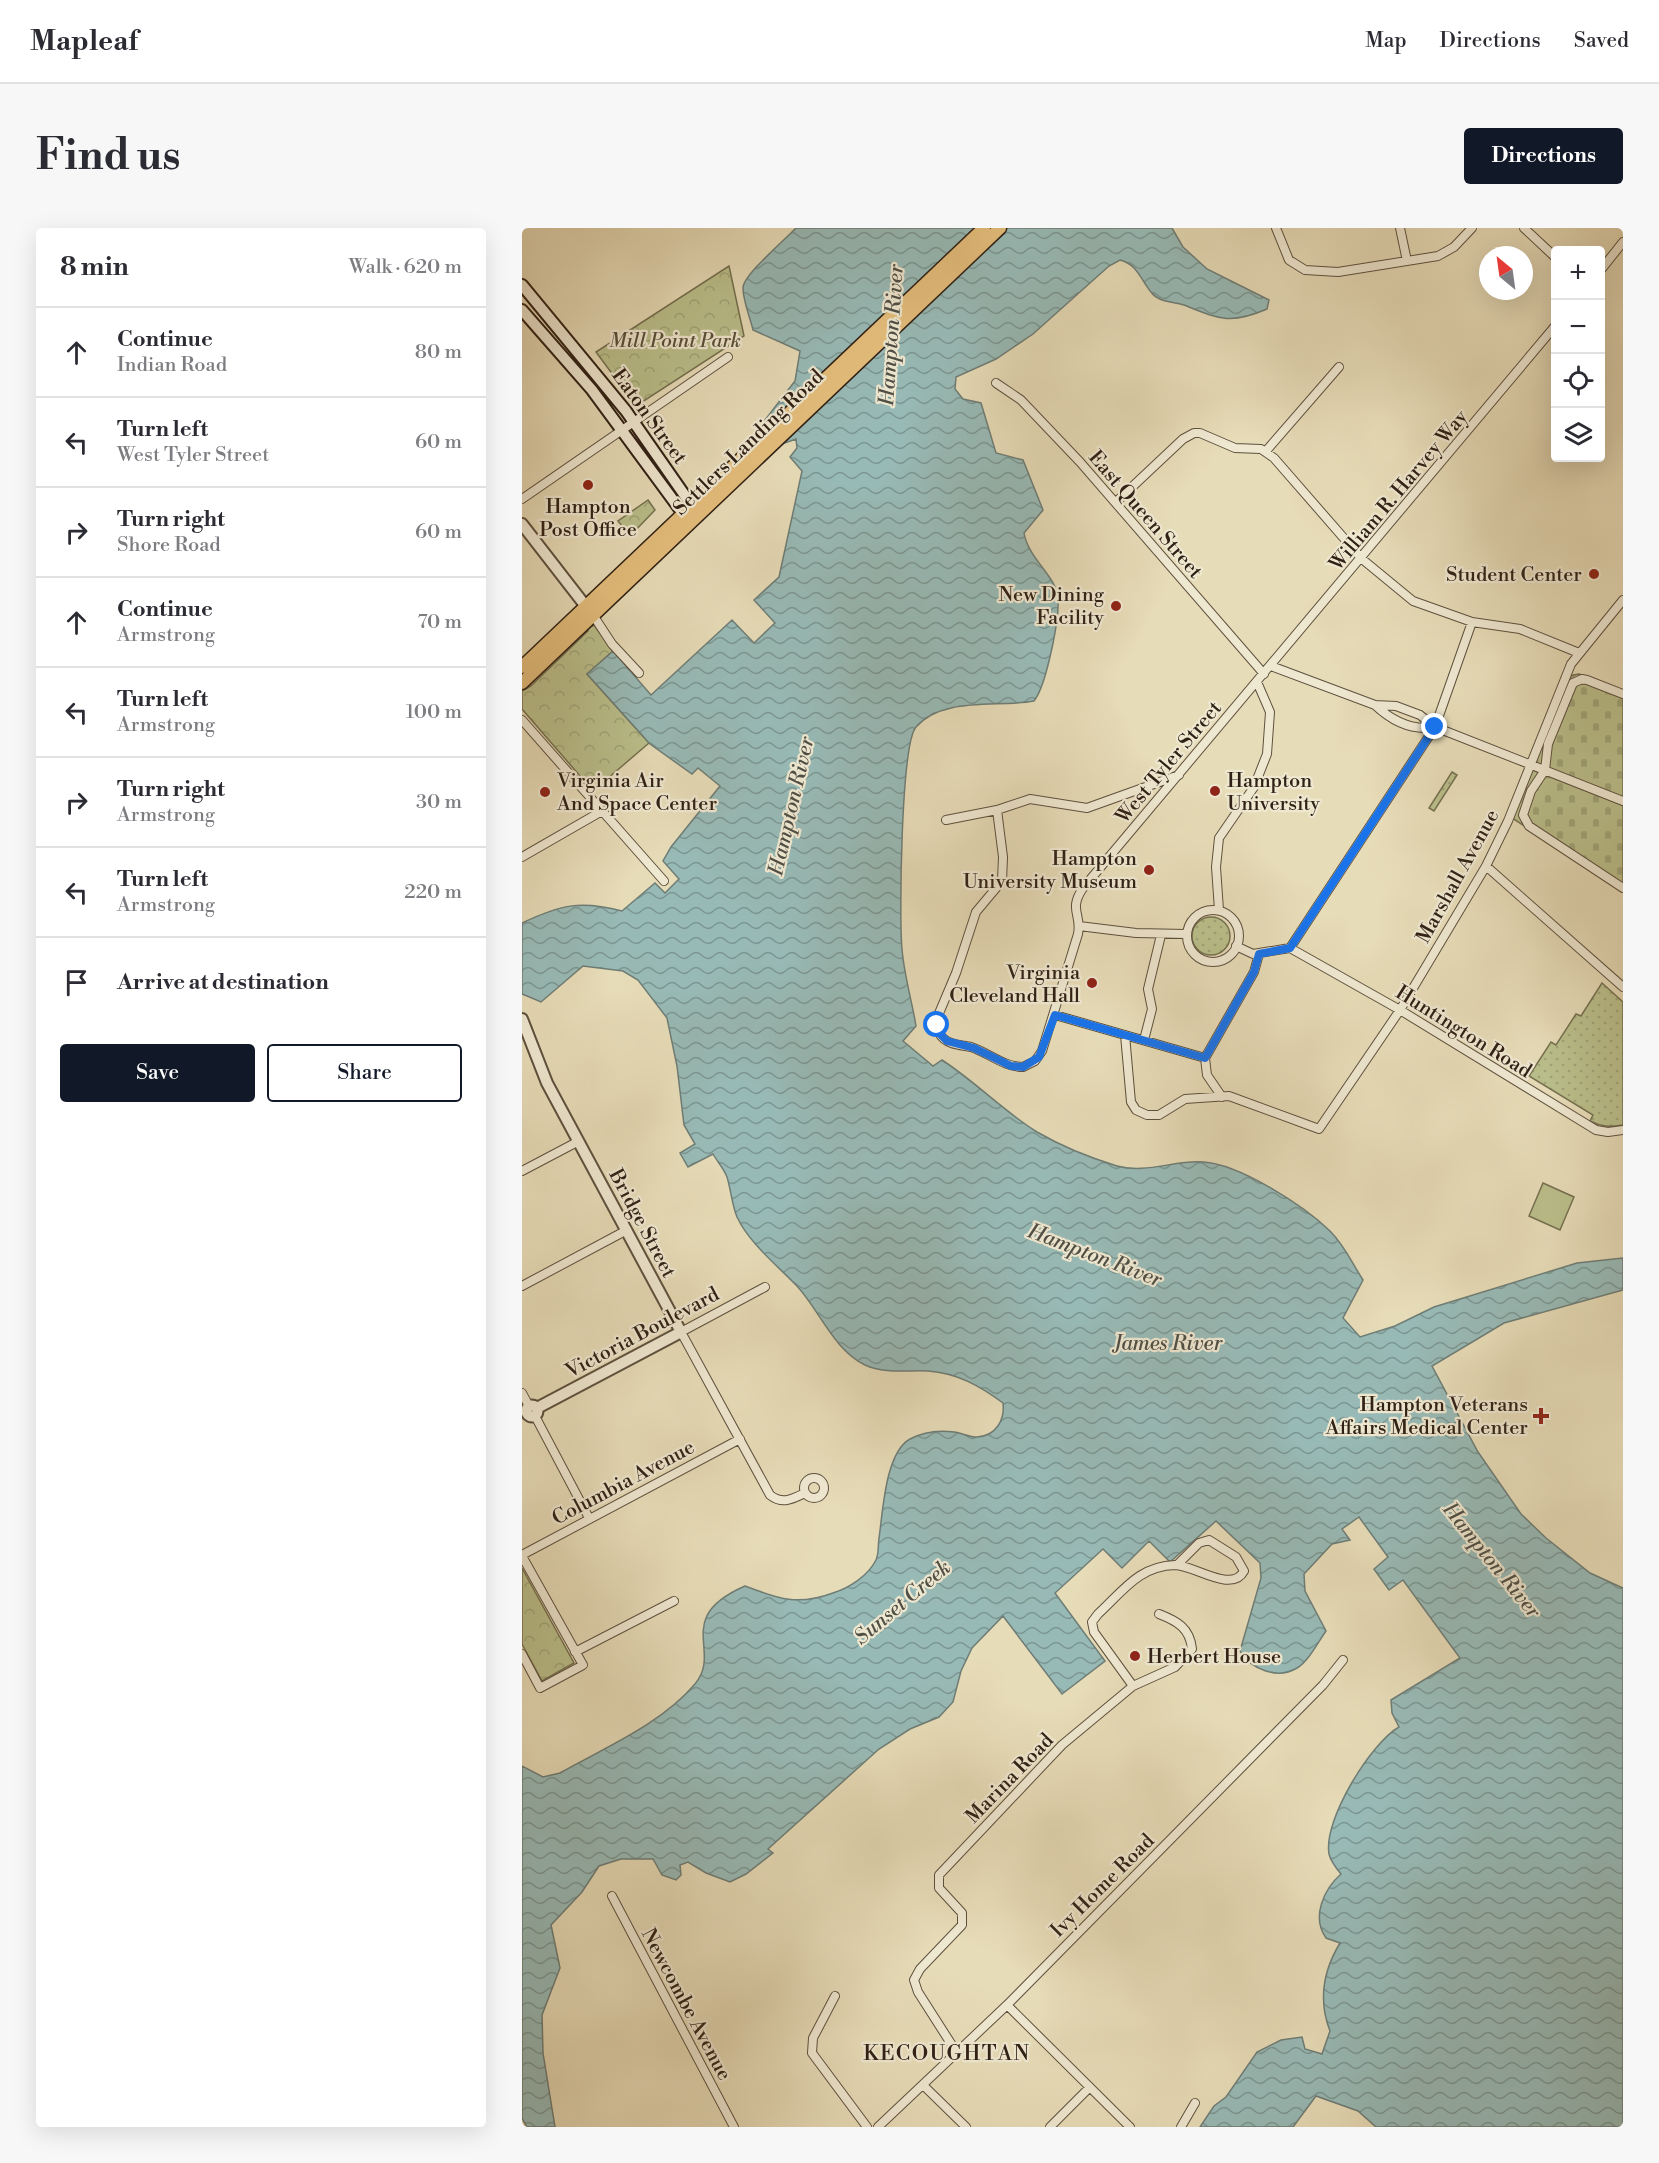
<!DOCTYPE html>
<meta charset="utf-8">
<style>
:root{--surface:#fff;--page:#f7f7f7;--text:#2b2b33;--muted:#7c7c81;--line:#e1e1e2;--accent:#111827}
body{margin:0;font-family:"Libre Bodoni",serif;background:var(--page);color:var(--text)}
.controls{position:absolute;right:18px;top:18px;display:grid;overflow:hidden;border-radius:6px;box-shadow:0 6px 24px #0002}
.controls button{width:54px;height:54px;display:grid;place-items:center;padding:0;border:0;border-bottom:2px solid var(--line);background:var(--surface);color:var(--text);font:30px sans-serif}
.compass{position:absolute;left:957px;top:18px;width:54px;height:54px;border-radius:50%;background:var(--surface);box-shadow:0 6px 24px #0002;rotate:331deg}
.stop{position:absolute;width:18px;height:18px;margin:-14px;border:4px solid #1a73e8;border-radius:50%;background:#fff}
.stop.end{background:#1a73e8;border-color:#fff;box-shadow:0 2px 6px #0008}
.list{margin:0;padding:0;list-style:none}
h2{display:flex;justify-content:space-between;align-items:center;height:78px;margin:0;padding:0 24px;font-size:26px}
h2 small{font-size:20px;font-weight:400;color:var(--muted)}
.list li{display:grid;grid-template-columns:39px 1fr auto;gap:18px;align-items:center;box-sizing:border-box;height:90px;padding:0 24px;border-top:2px solid var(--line)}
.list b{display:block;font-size:22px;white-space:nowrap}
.list p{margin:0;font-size:20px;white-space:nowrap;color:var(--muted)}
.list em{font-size:20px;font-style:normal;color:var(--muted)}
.actions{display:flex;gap:12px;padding:18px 24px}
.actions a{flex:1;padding:14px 0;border:2px solid var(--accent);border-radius:6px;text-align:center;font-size:21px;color:var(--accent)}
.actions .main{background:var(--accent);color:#fff}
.icon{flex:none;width:33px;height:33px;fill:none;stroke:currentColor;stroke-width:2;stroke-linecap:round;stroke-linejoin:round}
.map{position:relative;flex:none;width:1101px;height:1899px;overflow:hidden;border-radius:6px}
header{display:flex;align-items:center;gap:36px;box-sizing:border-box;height:84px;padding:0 30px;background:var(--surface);border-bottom:2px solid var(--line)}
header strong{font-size:28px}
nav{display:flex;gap:33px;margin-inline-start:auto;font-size:21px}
.intro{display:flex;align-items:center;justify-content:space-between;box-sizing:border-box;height:144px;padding:0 36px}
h1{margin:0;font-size:42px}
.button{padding:15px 27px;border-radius:6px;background:var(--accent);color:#fff;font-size:21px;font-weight:700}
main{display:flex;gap:36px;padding:0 36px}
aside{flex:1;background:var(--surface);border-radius:6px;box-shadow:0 6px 24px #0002}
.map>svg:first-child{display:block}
.grass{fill:url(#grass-dots);stroke:#757050;stroke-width:1.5}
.cemetery{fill:url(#cemetery-stones);stroke:#757050;stroke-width:1.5}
.park{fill:url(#park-crowns);stroke:#757050;stroke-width:1.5}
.pitch{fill:#babf8b;stroke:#757050;stroke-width:1.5}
.water{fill:url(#water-waves);stroke:#6e7d76;stroke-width:1.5}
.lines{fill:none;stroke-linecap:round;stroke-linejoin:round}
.minor-casing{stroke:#5e503e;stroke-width:10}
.tertiary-casing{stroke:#5e503e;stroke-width:14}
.secondary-casing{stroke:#302116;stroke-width:14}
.primary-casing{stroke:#302116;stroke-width:15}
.minor{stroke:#efe8d1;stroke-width:8}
.tertiary{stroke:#efe8d1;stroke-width:10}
.secondary{stroke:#efe8d1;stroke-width:10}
.primary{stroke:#e4be7c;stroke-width:12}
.route{stroke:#1a73e8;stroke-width:8}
.poi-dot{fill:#8f2418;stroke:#efe8d1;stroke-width:2}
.labels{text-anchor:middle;stroke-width:4.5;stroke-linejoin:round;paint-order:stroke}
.park-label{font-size:20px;font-style:italic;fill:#595039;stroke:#efe8d1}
.street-label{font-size:20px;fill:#302116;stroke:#efe8d1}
.poi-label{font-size:20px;fill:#302116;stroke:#efe8d1;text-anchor:end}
.water-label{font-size:21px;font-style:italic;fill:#4f4f46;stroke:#efe8d1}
.neighbourhood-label{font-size:21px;letter-spacing:1.5px;fill:#302116;stroke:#efe8d1}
</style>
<header>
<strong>Mapleaf</strong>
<nav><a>Map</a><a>Directions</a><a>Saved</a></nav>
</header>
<div class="intro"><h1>Find us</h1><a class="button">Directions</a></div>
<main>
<aside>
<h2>8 min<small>Walk · 620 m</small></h2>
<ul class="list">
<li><svg class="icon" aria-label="ahead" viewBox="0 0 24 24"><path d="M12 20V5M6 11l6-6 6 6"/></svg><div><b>Continue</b><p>Indian Road</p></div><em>80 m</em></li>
<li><svg class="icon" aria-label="left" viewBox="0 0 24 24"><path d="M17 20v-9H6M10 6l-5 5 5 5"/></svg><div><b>Turn left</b><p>West Tyler Street</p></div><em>60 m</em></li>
<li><svg class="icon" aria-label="right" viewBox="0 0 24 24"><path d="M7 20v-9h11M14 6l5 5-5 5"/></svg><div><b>Turn right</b><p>Shore Road</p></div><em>60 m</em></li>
<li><svg class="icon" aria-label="ahead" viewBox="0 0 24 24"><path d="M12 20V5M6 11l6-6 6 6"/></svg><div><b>Continue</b><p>Armstrong</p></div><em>70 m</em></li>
<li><svg class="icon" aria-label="left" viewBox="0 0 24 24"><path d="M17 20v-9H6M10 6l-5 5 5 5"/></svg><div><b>Turn left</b><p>Armstrong</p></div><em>100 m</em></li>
<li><svg class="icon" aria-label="right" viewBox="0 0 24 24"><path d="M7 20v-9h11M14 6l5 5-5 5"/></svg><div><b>Turn right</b><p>Armstrong</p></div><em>30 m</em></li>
<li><svg class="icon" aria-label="left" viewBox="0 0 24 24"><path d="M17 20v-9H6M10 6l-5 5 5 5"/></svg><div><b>Turn left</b><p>Armstrong</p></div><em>220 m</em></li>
<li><svg class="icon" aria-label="arrive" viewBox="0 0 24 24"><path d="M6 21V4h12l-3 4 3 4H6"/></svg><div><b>Arrive at destination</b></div></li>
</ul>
<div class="actions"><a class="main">Save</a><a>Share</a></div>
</aside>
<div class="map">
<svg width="1101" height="1899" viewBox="0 0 1101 1899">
<defs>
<pattern id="grass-dots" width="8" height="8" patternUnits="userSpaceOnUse" patternTransform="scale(1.5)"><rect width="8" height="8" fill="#babf8b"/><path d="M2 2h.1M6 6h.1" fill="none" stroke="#a0a477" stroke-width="1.8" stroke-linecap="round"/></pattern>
<pattern id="cemetery-stones" width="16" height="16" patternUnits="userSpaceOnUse" patternTransform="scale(1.5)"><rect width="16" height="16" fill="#babf8b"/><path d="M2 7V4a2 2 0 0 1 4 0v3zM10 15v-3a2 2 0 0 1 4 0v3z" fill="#a0a477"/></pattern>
<pattern id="park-crowns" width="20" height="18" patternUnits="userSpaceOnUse" patternTransform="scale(1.5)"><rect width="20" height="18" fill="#babf8b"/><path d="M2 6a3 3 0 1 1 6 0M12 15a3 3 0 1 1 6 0" fill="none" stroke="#a0a477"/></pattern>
<pattern id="water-waves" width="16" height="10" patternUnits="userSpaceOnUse" patternTransform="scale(1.5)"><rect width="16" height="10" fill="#98bab6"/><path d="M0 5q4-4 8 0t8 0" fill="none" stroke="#7c9793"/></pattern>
</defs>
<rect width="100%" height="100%" fill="#e7dcb8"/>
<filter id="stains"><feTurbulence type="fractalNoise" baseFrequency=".00333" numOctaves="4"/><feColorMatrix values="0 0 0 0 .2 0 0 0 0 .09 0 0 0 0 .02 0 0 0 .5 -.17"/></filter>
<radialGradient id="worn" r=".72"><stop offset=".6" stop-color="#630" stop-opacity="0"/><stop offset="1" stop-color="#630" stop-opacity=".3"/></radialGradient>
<!-- grass -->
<path class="grass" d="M930 544 935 547 912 583 907 580Z
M670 708a19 19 0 1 1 38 0a19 19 0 1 1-38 0Z
M1080 755 1101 774V897C1088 899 1079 899 1068 893L1071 887 1007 848 1029 814 1034 817 1054 786 1059 788Z"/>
<!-- cemetery -->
<path class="cemetery" d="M1057 446 1101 463V663L990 590 1046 448Z"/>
<!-- park -->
<path class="park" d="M207 38 222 108 114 178 74 124Z
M126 272 133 282 108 308 96 293Z
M72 397 91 423 65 446 127 515 71 563 0 481V463L9 458 66 403V400Z
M0 1340 52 1435 20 1453 0 1416Z"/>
<!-- pitch -->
<path class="pitch" d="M1021 955 1052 969 1038 1002 1007 988Z"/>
<!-- water -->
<path class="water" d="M274 0H650L661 19 685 41 747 72 745 81C708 97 697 91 662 77 650 73 637 75 629 64 619 52 615 36 598 32L587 38 511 106 474 131 434 149 433 161 441 171 459 175 474 225 501 232 521 282 502 305C506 329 531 346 535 365 540 384 524 458 512 473 476 480 421 468 394 499 379 516 377 691 380 721 382 747 390 773 394 798L381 813 411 838 420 832C454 854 481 883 515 904 539 918 569 930 595 938 623 946 653 932 681 934 718 936 782 978 808 1003 823 1018 830 1035 841 1052L821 1090 838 1109 873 1098 912 1079 1055 1035 1101 1030V1062L982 1095 910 1138 956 1224 999 1286 1024 1310 1068 1345 1101 1360V1899H854L836 1883 794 1868 771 1899H678L692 1878 704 1869 735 1824 759 1812 780 1809 783 1821 800 1826 808 1803C796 1772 801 1743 818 1715L804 1710C789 1689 802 1661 819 1646 814 1640 809 1634 807 1626 801 1592 849 1515 877 1499L870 1485 869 1472 938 1430 881 1352 867 1362 852 1341 866 1329 837 1289 820 1301 828 1312 810 1316 782 1346 783 1363 804 1403C796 1414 786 1434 775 1440 755 1452 729 1441 718 1423L739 1350 738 1335 694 1293 648 1334 627 1313 600 1340 581 1321 533 1365 583 1433 540 1466 481 1388 450 1420 439 1443 431 1474 417 1489 388 1501 357 1521 246 1621 251 1625 224 1646 208 1654 184 1645 166 1634 158 1637 159 1647 154 1652 140 1647 131 1631H99L77 1638 60 1664 29 1697 38 1740 20 1787 21 1825 33 1899H5L0 1890V1538L21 1549 38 1545C84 1519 139 1496 173 1456 201 1423 150 1390 223 1358 257 1371 276 1378 311 1365 327 1360 346 1348 354 1332 357 1326 356 1316 357 1310 361 1284 363 1225 388 1211 401 1204 417 1202 432 1204 440 1205 447 1209 455 1209 474 1208 483 1192 481 1175 458 1158 435 1145 406 1143 386 1142 362 1146 343 1137 311 1121 298 1083 275 1058 256 1038 227 1015 215 989 210 977 209 962 205 949 202 941 195 933 191 926L166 939 158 925 173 916 162 897 155 838 145 790 116 752 101 743 61 738 19 774 0 766V695C38 677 58 672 100 683L133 655 143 665 157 651 141 633 149 619 198 558 176 540 170 546 128 516 65 446 91 423 129 467 210 392 232 415 253 395 232 372 257 349 280 243 268 229 275 220 274 211 260 216 238 208 237 200 273 153 278 123 231 102C228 89 221 73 221 60 221 47 263 12 274 0Z"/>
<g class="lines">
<!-- minor casing -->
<g class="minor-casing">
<path id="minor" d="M754 0 767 32 783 42 816 44 916 28 932 19 950 0
M878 0 885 33
M1002 0 1034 30
M1078 43 1101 14
M474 155 499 172 558 234 742 446
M744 223 817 139
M0 271 206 129
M594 274 661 211 672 205H678L713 220 739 221 752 230 840 331 891 373 950 394 998 401 1057 425
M71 387 90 416 117 445
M749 438 853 477 874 478 898 487 913 499 1101 573
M1101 466 1065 452 1060 451 1051 455 1026 516 1023 542 1009 563 1001 587 1007 598 1101 660
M853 477C870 493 890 503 913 499
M0 492 142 653
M475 582 481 629 480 653 454 684 434 745 415 790C414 798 415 805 422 811 429 817 440 817 449 819 467 825 482 839 501 839L513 833 520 823 556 706C560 686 546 682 561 660L1034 97
M424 592 475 582 508 571 565 580 657 547
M0 629 80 583
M964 638 1101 759
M665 708a26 26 0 1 1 52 0a26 26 0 1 1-52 0Z
M697 682 694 639 697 610 732 559 745 526 748 484 735 454
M557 698 614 705 664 706
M714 718 731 726 768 720 913 499 950 394
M768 720 878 782 1074 902 1086 904 1101 902
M533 787 683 830
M603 807 609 874 614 882 625 887H637L663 871 707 868 797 901 878 782 964 638 986 593 1049 436 1101 372
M622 812 630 781 626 761 639 707
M700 869 685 847 683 830 732 744 737 726
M0 943 57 913
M0 1058 105 1002
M243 1059 159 1104 248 1267C261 1277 270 1271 283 1265
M0 1165 7 1178
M13 1188 67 1290
M282 1260a10 10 0 1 1 20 0a10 10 0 1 1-20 0Z
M0 1327 218 1211
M0 1328 61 1437 18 1460 0 1426
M53 1424 152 1373
M611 1458 653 1439 670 1421C668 1400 655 1393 637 1386
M90 1668 212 1899
M313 1768 291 1810 290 1825 345 1899
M485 1777 608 1899
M435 1825 396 1764 392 1752 398 1741 440 1697V1685L417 1660V1647L540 1517 611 1458 572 1404 570 1394 576 1386C601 1363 617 1338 653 1337 672 1337 710 1366 722 1343L714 1329 687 1312 677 1315 655 1337
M402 1858 444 1899
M356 1899 485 1777 801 1457 821 1432
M528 1899 567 1860
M659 1899 673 1875"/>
</g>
<!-- tertiary casing -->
<g class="tertiary-casing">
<path id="tertiary" d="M0 296 69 385
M0 791 25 855 159 1104 15 1180
M4.5 1183a5.5 5.5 0 1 1 11 0a5.5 5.5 0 1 1-11 0Z"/>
</g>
<!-- secondary casing -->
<g class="secondary-casing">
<path id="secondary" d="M0 57 104 183 173 282
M0 82 70 162 165 291"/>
</g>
<!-- primary casing -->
<g class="primary-casing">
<path id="primary" d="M0 439 462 0
M0 455 478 0"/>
</g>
<!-- minor -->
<use href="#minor" class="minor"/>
<!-- tertiary -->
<use href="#tertiary" class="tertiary"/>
<!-- secondary -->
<use href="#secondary" class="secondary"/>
<!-- primary -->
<use href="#primary" class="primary"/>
</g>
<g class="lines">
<!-- route -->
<path class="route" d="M415 797 418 806 425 813 452 820 489 838 501 839 517 829 533 787 683 830 732 744 737 726 768 720 913 499"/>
</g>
<!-- markers -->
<g class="poi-dot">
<circle cx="66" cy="257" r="6"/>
<circle cx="1072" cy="346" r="6"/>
<circle cx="594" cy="378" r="6"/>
<circle cx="693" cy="563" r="6"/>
<circle cx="23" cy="564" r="6"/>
<circle cx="627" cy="642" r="6"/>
<circle cx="570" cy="755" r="6"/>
<path d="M1016 1179h6v6h6v6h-6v6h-6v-6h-6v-6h6z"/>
<circle cx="613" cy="1428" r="6"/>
</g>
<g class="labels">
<!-- park labels -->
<g class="park-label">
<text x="153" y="119">Mill Point Park</text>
</g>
<!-- street labels -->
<g class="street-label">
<text transform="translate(128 188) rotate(54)" y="7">Eaton Street</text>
<text transform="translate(226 214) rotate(-44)" y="7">Settlers Landing Road</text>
<text transform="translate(876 262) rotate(-50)" y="7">William R. Harvey Way</text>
<text transform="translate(624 286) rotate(49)" y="7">East Queen Street</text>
<text transform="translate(646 534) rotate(-50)" y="7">West Tyler Street</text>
<text transform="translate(935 648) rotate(-61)" y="7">Marshall Avenue</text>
<text transform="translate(942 803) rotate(32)" y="7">Huntington Road</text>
<text transform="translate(121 995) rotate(62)" y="7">Bridge Street</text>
<text transform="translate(120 1104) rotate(-28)" y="7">Victoria Boulevard</text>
<text transform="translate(101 1254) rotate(-28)" y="7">Columbia Avenue</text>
<text transform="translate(487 1550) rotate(-46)" y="7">Marina Road</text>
<text transform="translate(580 1657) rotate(-45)" y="7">Ivy Home Road</text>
<text transform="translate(165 1776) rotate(62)" y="7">Newcombe Avenue</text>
</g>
<!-- poi labels -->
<g class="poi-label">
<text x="66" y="285" text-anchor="middle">Hampton<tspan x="66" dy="23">Post Office</tspan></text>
<text x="1060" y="353">Student Center</text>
<text x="582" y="373">New Dining<tspan x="582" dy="23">Facility</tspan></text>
<text x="35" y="559" text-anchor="start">Virginia Air<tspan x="35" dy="23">And Space Center</tspan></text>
<text x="705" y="559" text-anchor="start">Hampton<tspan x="705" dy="23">University</tspan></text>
<text x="615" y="637">Hampton<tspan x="615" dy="23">University Museum</tspan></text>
<text x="558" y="751">Virginia<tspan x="558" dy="23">Cleveland Hall</tspan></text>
<text x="1006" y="1183">Hampton Veterans<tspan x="1006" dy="23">Affairs Medical Center</tspan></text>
<text x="625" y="1435" text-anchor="start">Herbert House</text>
</g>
<!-- water labels -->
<g class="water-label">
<text transform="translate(369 107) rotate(-86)" y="7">Hampton River</text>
<text transform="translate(269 578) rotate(-77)" y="7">Hampton River</text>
<text transform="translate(573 1027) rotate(21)" y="7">Hampton River</text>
<text x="646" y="1122">James River</text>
<text transform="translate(970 1332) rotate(51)" y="7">Hampton River</text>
<text transform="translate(380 1374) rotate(-40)" y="7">Sunset Creek</text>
</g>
<!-- neighbourhood labels -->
<g class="neighbourhood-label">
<text x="425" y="1832">KECOUGHTAN</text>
</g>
</g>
<rect width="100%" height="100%" filter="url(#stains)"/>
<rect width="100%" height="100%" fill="url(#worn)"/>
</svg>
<div class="controls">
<button>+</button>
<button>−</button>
<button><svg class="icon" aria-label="locate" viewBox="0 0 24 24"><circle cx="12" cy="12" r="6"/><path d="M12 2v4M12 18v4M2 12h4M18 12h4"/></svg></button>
<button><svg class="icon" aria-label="layers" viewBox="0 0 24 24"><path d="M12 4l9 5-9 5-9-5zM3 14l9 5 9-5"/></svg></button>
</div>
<svg class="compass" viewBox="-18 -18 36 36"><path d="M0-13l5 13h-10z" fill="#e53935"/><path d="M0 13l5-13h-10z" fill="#7c7c81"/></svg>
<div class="stop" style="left:415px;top:797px"></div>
<div class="stop end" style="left:913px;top:499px"></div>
</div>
</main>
